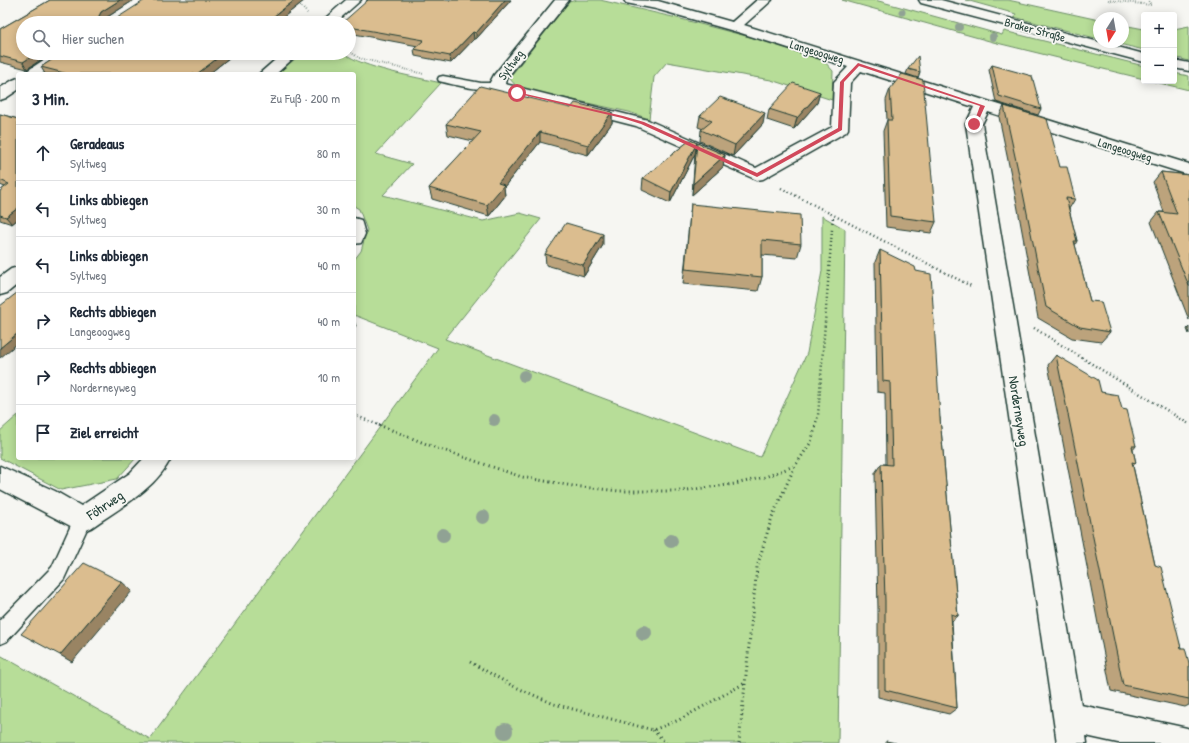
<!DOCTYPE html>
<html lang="de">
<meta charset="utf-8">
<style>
:root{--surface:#fff;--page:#f6f6f7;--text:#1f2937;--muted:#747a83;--line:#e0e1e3}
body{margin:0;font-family:"Patrick Hand",sans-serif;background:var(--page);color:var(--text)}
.controls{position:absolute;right:12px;top:12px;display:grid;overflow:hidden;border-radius:4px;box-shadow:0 2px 10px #0003}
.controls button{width:36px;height:36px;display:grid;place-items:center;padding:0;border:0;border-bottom:1px solid var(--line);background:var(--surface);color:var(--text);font:20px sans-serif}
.compass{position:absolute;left:1093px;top:12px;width:36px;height:36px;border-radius:50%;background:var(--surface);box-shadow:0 2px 10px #0003;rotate:191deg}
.stop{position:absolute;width:12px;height:12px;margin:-9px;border:3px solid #d1495b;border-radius:50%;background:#fff}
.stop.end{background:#d1495b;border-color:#fff;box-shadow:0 1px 4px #0008}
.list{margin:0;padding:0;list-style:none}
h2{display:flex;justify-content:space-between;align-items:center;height:52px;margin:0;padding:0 16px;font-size:17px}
h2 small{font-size:13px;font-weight:400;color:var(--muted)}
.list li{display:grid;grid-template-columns:26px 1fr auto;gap:12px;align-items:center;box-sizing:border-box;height:56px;padding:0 16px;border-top:1px solid var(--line)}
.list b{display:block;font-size:15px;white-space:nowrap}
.list p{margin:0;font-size:13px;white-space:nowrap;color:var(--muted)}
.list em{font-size:13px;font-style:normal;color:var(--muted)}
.icon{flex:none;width:22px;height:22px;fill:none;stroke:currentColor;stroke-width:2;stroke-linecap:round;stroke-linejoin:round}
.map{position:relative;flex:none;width:1189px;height:743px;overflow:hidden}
.search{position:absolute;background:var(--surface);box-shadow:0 2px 10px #0003;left:16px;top:16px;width:340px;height:44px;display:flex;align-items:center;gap:10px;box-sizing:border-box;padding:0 14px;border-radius:22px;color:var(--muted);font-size:15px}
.panel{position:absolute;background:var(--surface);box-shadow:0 2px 10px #0003;left:16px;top:72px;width:340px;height:388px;border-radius:4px}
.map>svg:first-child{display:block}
.green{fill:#b7dd98;stroke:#6b8d66}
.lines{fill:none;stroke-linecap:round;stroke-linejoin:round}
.lane-casing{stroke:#1f3d34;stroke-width:3}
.street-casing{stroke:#1f3d34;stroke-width:3}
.secondary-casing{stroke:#1f3d34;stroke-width:3}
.path-far2{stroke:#1f3d34;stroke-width:2;stroke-dasharray:0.5 2;stroke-linecap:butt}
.path-far1{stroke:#1f3d34;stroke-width:2.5;stroke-dasharray:1 3;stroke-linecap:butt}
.path{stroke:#1f3d34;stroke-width:3;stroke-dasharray:1 3.5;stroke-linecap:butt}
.lane{fill:#f6f6f2;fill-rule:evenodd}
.street{fill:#f6f6f2;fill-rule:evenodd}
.secondary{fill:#f6f6f2;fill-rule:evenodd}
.tree{fill:#90a294}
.wall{fill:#bca37b;stroke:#1f3d34}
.shaded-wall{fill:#998464;stroke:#1f3d34}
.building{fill:#dbbd8f;stroke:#1f3d34}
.route{fill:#d1495b}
.labels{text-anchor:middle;stroke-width:3.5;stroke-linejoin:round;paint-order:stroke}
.far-street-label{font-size:12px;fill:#1f3d34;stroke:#f6f6f2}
.street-label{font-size:14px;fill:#1f3d34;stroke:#f6f6f2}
</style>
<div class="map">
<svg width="1189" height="743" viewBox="0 0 1189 743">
<rect width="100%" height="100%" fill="#f6f6f2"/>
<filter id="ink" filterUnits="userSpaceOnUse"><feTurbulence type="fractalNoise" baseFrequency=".025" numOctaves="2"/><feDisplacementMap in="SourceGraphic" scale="8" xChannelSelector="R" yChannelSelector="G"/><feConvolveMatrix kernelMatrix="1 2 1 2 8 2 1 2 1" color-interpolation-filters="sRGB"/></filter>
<g filter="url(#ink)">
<!-- green -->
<path class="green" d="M576 0H600L677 18 769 42 824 61 833 71 832 100 771 80 667 62 654 77 649 119 629 112 518 88 509 78 569 2Z
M842 0H875L1002 35 1004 31 1144 66V79L993 42Z
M966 0H1008L1099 20V39L1014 17 1016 14Z
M1123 25 1144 29V50L1111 42H1123Z
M1189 26V61L1174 57V29Z
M302 53H344C362 68 416 77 441 83L376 154 412 164 383 195 483 221 520 213 541 219 445 339 760 457 807 353 822 271V216L845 229 838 743H0V655L150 739 438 348 354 315V260L361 251 367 230 359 209 354 206V74H277Z
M1174 73 1189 76V90L1151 81H1174Z
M18 415V458H136L117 479 61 490 0 458V431Z"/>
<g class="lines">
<!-- lane casing -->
<g class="lane-casing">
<path id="lane" d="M443 76 481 83H496L501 86C494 95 451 84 439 81L438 79 439 77Z
M82 512 88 514 91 520 64 579 7 641 0 644V620L52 567 76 514Z"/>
</g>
<!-- street casing -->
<g class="street-casing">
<path id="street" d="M346 0H361L335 23H320Z
M555 0H569L506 79 505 84 648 120 756 168 832 127 834 82 848 67 741 33 656 9 626 3 624 0 658 1 732 22 757 0H772L744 25 1189 164V175L988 112 982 124 1081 705 1187 728 1189 729V743H1118L1086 736 1087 743H1057L966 124 974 107 861 71 850 83 848 129 846 132 763 179 757 180 636 126 491 89 488 86 494 75Z
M54 53H71L69 56 42 74H24L27 71Z
M283 53H299L276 74H259Z
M18 78V90L6 98 0 100V88L13 80Z
M354 218 361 220 365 234 361 243 354 244Z
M18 267V284L7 293 0 295V277L11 269Z
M144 458H171C155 490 119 508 91 528L82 532 0 489V466L55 491 81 506 130 473Z"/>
</g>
<!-- secondary casing -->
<g class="secondary-casing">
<path id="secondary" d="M919 0H941L1144 54V62L921 3Z
M1174 60 1189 63V71L1174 68Z"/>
</g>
<!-- path-far2 -->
<path class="path-far2" d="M295 0 308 14
M1108 0 1151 5 1148 0
M349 51 359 58 424 74"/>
<!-- path-far1 -->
<path class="path-far1" d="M781 188 973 287
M1034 328 1189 424
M354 415 381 426
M815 426 818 416 833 216"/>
<!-- path -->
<path class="path" d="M379 425 434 447 522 477 573 486 619 491H680L735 484 765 477 794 466
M470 662 511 685 554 704 653 730 679 720 745 683
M653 730 666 743
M739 743 757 567 772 517 795 466 811 442 816 425"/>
<!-- lane -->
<use href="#lane" class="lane"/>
<!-- street -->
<use href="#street" class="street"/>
<!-- secondary -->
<use href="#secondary" class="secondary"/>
</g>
<!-- trees -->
<g class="tree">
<circle cx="902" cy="12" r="3.5"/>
<circle cx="959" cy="27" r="4"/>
<circle cx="993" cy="37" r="4"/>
<circle cx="524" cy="376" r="6"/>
<circle cx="494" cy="420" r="6"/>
<circle cx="483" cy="517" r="7"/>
<circle cx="443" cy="535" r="7"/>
<circle cx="671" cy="541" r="7"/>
<circle cx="644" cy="633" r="8"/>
<circle cx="505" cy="731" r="8"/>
</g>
<!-- wall -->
<path class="wall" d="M50 0H134L106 18H117L305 0 276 23H23L27 69 0 62V29Z
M366 0H511L476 39H474L451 63 415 56 414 49 418 46 349 33V23L368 0Z
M62 53H235L209 74H45L41 67Z
M992 65 1041 109 1038 115 996 102 989 70Z
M908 69 920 72 918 78 906 74Z
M890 89 936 222 931 233 886 227 883 131 887 120 886 100Z
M820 92 817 103 794 129 767 120 769 109Z
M1004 106 1060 167 1075 199 1069 209 1077 241 1075 245 1090 301 1110 332 1101 342 1072 338 1038 318 1017 204 999 117Z
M571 108 612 112V123L588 155 540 142 504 187 505 196 489 216 432 199 429 188 473 141 448 135 446 124Z
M0 114 18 119V219L12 224 0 220V191L5 187 0 185Z
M700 116 763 124 733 156 700 141 701 130 703 129 698 127Z
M690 140 725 155 723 167 692 195 695 154 670 203 642 190 643 178Z
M1161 172 1189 175V320L1151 222 1159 212H1164L1153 182Z
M691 204 801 244 797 258 762 255V277L758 291 683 284Z
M603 245 584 276 546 265 545 254Z
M880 250 940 418 958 616 952 621 957 708 949 714 878 697V609L875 473 881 464H886L885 393 877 392 875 262Z
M1189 327V334L1187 329Z
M1056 355 1122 409 1136 446 1133 450 1136 463 1133 466 1155 565 1181 648 1189 663V705L1185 707 1111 691 1048 365Z"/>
<!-- shaded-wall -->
<path class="shaded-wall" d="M120 0H134L104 19 98 18 101 12Z
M295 0H305L276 23H265Z
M505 0H511L476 39V33Z
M473 32 474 39 451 63 450 56Z
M37 53H51L27 69 23 62Z
M224 53H235L209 74H197Z
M820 92 817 103 794 129 797 118Z
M612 112V123L588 155V145Z
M765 113 763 124 733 156 735 145Z
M540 132V142L504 187 505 196 489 216 487 205 498 183Z
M697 143 695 154 670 203 671 192Z
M725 155 723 167 692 195 693 184Z
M18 208V219L12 224 6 217Z
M603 234V245L584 276 583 265Z
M354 321 356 326 354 328Z
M18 333V343L0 358V348Z
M122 582 132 591 72 662 60 655Z"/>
<!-- building -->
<path class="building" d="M50 0H120L101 12 98 18H117L145 0H295L265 23H23V53H37L23 62 0 56V29Z
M368 0H505L476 33 473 32 450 56 414 49 424 40 349 27V23H342Z
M62 53H224L197 74H68L41 67Z
M918 56 920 72 908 69Z
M992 65 1032 76 1041 109 999 96Z
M902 74 923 80 936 222 890 216 887 120H892L890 89Z
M793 83 820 92 797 118 769 109Z
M480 86 571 108 575 103 612 112 588 145 540 132 498 183 504 185 487 205 429 188 481 132 446 124Z
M720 97 765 113 735 145 701 130 712 121 700 116Z
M1004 106 1047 119 1060 167H1067L1075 199 1066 198 1077 241H1074L1090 301 1101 302 1110 332 1080 327 1046 307 1023 193Z
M0 114 18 119V208L6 217 0 215V191L9 184 0 180Z
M690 140 725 155 693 184 697 143 671 192 643 178Z
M1161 172 1189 175V286L1159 212 1177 214Z
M691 204 800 215 801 244 762 240V277L685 269Z
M566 223 603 234 583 265 545 254Z
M880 250 915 267 916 271 931 274 940 418 958 616 951 614 957 708 885 690V601L881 464 892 465 890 382 883 381Z
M18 292V333L0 348V306Z
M1056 355 1098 380 1101 392 1118 395 1122 409 1127 410 1136 446H1132L1136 463 1132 462 1155 565 1161 567 1181 648H1185L1189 663V699L1123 685Z
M84 563 122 582 60 655 21 634Z
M886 741 896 743H886Z"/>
</g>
<!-- route -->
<path class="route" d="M858 63 985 106 977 124 973 125 980 106 859 66 844 82 842 130 757 177 641 124 622 118 515 93 517 92 623 116 644 122 757 173 838 128 840 82Z"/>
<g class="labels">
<!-- far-street labels -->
<g class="far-street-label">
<text transform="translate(1035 30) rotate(15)" y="4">Braker Straße</text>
<text transform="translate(817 52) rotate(17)" y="4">Langeoogweg</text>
<text transform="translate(511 65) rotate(-54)" y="4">Syltweg</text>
<text transform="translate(1125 150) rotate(17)" y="4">Langeoogweg</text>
</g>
<!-- street labels -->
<g class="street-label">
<text transform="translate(1019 411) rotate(81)" y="5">Norderneyweg</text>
<text transform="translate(105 505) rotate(-34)" y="5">Föhrweg</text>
</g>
</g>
</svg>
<div class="controls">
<button>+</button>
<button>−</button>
</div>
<svg class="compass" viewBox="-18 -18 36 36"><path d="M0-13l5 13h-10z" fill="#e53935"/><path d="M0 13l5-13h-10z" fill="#747a83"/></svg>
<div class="stop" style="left:517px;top:93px"></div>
<div class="stop end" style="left:974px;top:124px"></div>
<div class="search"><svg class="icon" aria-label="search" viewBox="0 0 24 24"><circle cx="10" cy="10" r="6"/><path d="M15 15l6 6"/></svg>Hier suchen</div>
<section class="panel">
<h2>3 Min.<small>Zu Fuß · 200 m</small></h2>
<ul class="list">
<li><svg class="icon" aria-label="ahead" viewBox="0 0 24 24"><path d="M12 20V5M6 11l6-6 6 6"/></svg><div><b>Geradeaus</b><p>Syltweg</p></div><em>80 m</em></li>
<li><svg class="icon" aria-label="left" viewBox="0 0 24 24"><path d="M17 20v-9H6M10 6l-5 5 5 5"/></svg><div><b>Links abbiegen</b><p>Syltweg</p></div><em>30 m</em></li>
<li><svg class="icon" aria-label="left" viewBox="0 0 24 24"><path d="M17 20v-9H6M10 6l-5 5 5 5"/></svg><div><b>Links abbiegen</b><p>Syltweg</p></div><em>40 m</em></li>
<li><svg class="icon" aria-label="right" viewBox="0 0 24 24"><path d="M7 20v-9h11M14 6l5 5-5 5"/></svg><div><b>Rechts abbiegen</b><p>Langeoogweg</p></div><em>40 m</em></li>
<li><svg class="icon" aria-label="right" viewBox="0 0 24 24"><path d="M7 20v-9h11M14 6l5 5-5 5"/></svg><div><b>Rechts abbiegen</b><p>Norderneyweg</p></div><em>10 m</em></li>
<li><svg class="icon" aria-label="arrive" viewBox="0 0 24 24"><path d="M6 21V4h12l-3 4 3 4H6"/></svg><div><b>Ziel erreicht</b></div></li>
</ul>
</section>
</div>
